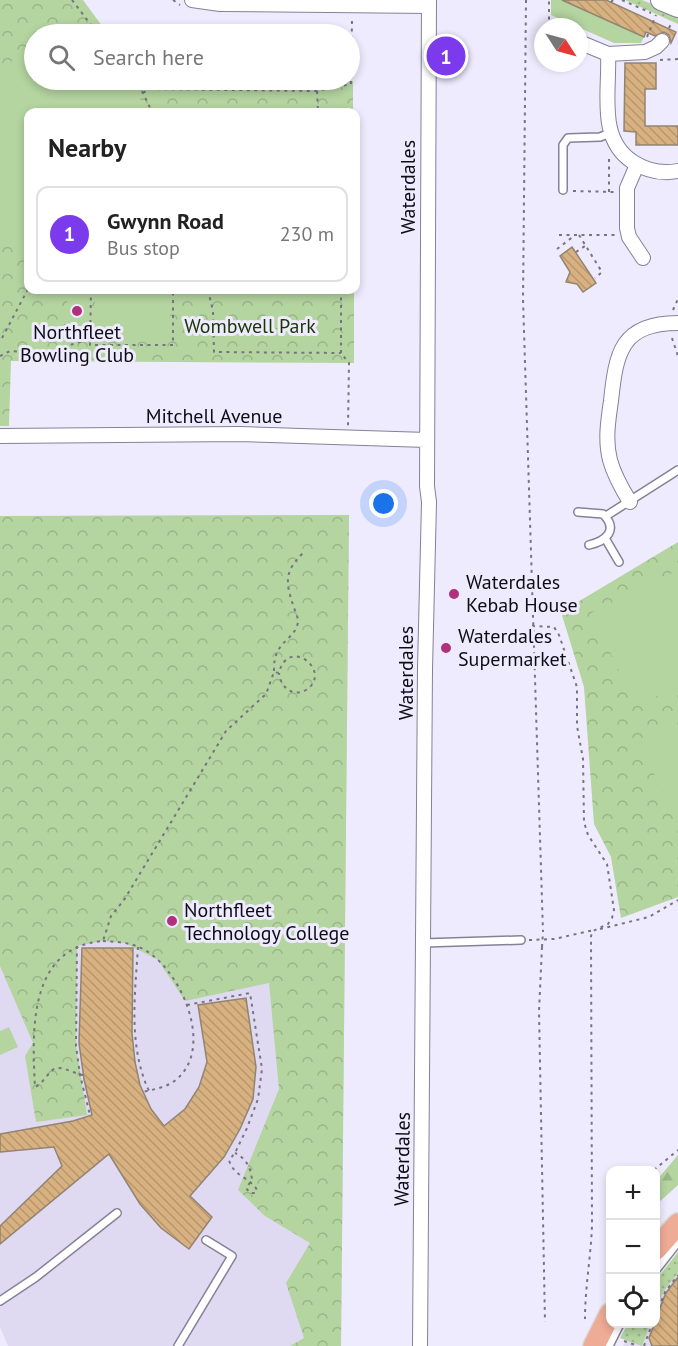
<!DOCTYPE html>
<meta charset="utf-8">
<style>
:root{--surface:#fff;--page:#f2f2f2;--text:#222;--muted:#767676;--line:#e0e0e0;--accent:#7c3aed}
body{margin:0;font-family:"PT Sans",sans-serif;background:var(--page);color:var(--text)}
.controls{position:absolute;right:18px;bottom:18px;display:grid;overflow:hidden;border-radius:12px;box-shadow:0 3px 9px #0003}
.controls button{width:54px;height:54px;display:grid;place-items:center;padding:0;border:0;border-bottom:2px solid var(--line);background:var(--surface);color:var(--text);font:30px sans-serif}
.compass{position:absolute;left:534px;top:18px;width:54px;height:54px;border-radius:50%;background:var(--surface);box-shadow:0 3px 9px #0003;rotate:126deg}
.you{position:absolute;left:384px;top:504px;width:21px;height:21px;margin:-15px;border:4px solid #fff;border-radius:50%;background:#1a73e8;box-shadow:0 0 0 9px #1a73e833}
.badge{display:grid;place-items:center;width:39px;height:39px;border-radius:50%;background:var(--accent);color:#fff;font-size:20px;font-weight:700}
.pin{position:absolute;translate:-50% -50%;border:3px solid #fff;box-shadow:0 2px 6px #0006}
.list{margin:0;padding:0;list-style:none}
h2{display:flex;justify-content:space-between;align-items:center;height:78px;margin:0;padding:0 24px;font-size:26px}
h2 small{font-size:20px;font-weight:400;color:var(--muted)}
.list li{display:grid;grid-template-columns:39px 1fr auto;gap:18px;align-items:center;box-sizing:border-box;height:96px;margin:0 12px 12px;padding:0 12px;border:2px solid var(--line);border-radius:12px}
.list b{display:block;font-size:22px;white-space:nowrap}
.list p{margin:0;font-size:20px;white-space:nowrap;color:var(--muted)}
.list em{font-size:20px;font-style:normal;color:var(--muted)}
.icon{flex:none;width:33px;height:33px;fill:none;stroke:currentColor;stroke-width:2;stroke-linecap:round;stroke-linejoin:round}
.map{position:relative;flex:none;width:678px;height:1346px;overflow:hidden}
.search{position:absolute;background:var(--surface);box-shadow:0 3px 9px #0003;left:24px;top:24px;width:336px;height:66px;display:flex;align-items:center;gap:15px;box-sizing:border-box;padding:0 21px;border-radius:33px;color:var(--muted);font-size:22px}
.panel{position:absolute;background:var(--surface);box-shadow:0 3px 9px #0003;left:24px;top:108px;width:336px;height:186px;border-radius:12px}
.map>svg:first-child{display:block}
.built{fill:#dfdaf2}
.grass{fill:url(#grass-dots)}
.forest{fill:url(#forest-firs)}
.park{fill:url(#park-crowns)}
.garden{fill:#b4d4a0}
.building{fill:url(#building-back-hatch);stroke:#928472;stroke-width:1.5}
.lines{fill:none;stroke-linecap:round;stroke-linejoin:round}
.service-casing{stroke:#858196;stroke-width:10}
.minor-casing{stroke:#858196;stroke-width:16}
.secondary-casing{stroke:#858196;stroke-width:22}
.primary-casing{stroke:#d8d8d9;stroke-width:24}
.path{stroke:#777481;stroke-width:2;stroke-dasharray:3 4.5;stroke-linecap:butt}
.service{stroke:#fff;stroke-width:7}
.minor{stroke:#fff;stroke-width:14}
.secondary{stroke:#fff;stroke-width:20}
.primary{stroke:#eeab96;stroke-width:21}
.path-bridge{stroke:#777481;stroke-width:2;stroke-dasharray:3 4.5;stroke-linecap:butt}
.poi-dot{fill:#b1307c;stroke:#efebfe;stroke-width:2}
.labels{text-anchor:middle;stroke-width:6;stroke-linejoin:round;paint-order:stroke}
.street-label{font-size:20px;fill:#0e0c14;stroke:#efebfe}
.park-label{font-size:20px;fill:#183400;stroke:#efebfe}
.poi-label{font-size:20px;fill:#0e0c14;stroke:#efebfe;text-anchor:start}
</style>
<div class="map">
<svg width="678" height="1346" viewBox="0 0 678 1346">
<defs>
<pattern id="grass-dots" width="8" height="8" patternUnits="userSpaceOnUse" patternTransform="scale(1.5)"><rect width="8" height="8" fill="#b4d4a0"/><path d="M2 2h.1M6 6h.1" fill="none" stroke="#9ab589" stroke-width="1.8" stroke-linecap="round"/></pattern>
<pattern id="forest-firs" width="22" height="20" patternUnits="userSpaceOnUse" patternTransform="scale(1.5)"><rect width="22" height="20" fill="#b4d4a0"/><path d="M5 1l3.5 6h-7zM16 11l3.5 6h-7z" fill="#9ab589"/></pattern>
<pattern id="park-crowns" width="20" height="18" patternUnits="userSpaceOnUse" patternTransform="scale(1.5)"><rect width="20" height="18" fill="#b4d4a0"/><path d="M2 6a3 3 0 1 1 6 0M12 15a3 3 0 1 1 6 0" fill="none" stroke="#9ab589"/></pattern>
<pattern id="building-back-hatch" width="6" height="6" patternUnits="userSpaceOnUse" patternTransform="scale(1.5)"><rect width="6" height="6" fill="#d8b180"/><path d="M-1 5l2 2M0 0l6 6M5-1l2 2" fill="none" stroke="#b8976e"/></pattern>
</defs>
<rect width="100%" height="100%" fill="#efebfe"/>
<!-- built -->
<path class="built" d="M349 515 341 1346H8L0 1327V516Z
M678 1264V1346H623L636 1324H656V1292Z"/>
<!-- grass -->
<path class="grass" d="M625 0H642L678 15V24Z
M678 1252V1273L663 1292 656 1310V1280Z
M628 1324H650L642 1346 620 1338Z"/>
<!-- forest -->
<path class="forest" d="M678 1155V1185L656 1205V1181Z"/>
<!-- park -->
<path class="park" d="M0 0H83L108 34H34V80L353 81V112H28V290H354V363L11 361 9 426H0Z
M349 515 341 1346H290L304 1338 286 1283 310 1243 265 1216 238 1190 279 1089 269 983 185 1001 158 960 125 943 102 941 77 946 76 1046 87 1115 36 1122 25 1056 33 1043 0 966V516Z
M678 542V897L621 918 611 857 594 824 584 687 561 612Z"/>
<!-- garden -->
<path class="garden" d="M551 0H562L644 37 641 43H614L551 15Z
M34 54V80H124L134 89 148 112H28V247L0 234V68L22 56Z
M67 290H88V337H67Z
M95 290H170V342L95 341Z
M678 570V686L636 706 591 613Z
M678 725V824L639 743Z
M9 1027 18 1047 0 1055V1031Z"/>
<!-- building -->
<path class="building" d="M562 0H606L676 32 671 43 669 35 664 32 655 36 646 32 644 37Z
M625 63H656V89H645V126H678V145H636V132L624 131Z
M572 247 596 283 583 292 577 284 566 282 570 272 560 256Z
M82 948H133L132 1033 135 1062 140 1085 151 1109 164 1126 185 1109 199 1087 207 1062 198 1005 246 998 256 1067 253 1099 240 1129 224 1157 190 1196 212 1217 189 1249 161 1228 140 1204 109 1154 0 1244V1226L62 1166 54 1147 0 1152V1134L73 1121 92 1115 84 1079 79 1043Z
M678 1277V1346H652L649 1338 663 1300 666 1293Z"/>
<g class="lines">
<!-- service casing -->
<g class="service-casing">
<path id="service" d="M563 190V145L568 138 600 137 610 133
M578 512 603 514C619 530 606 541 589 545
M606 516 678 470
M605 538 619 562
M423 943 521 940
M656 1270 678 1242
M0 1301 36 1277 117 1213
M178 1346 232 1256 206 1240
M609 1346 620 1324"/>
</g>
<!-- minor casing -->
<g class="minor-casing">
<path id="minor" d="M192 0 220 4 429 6
M579 42 608 54 645 52 656 47 662 41
M608 54C610 91 597 139 633 162 647 171 662 174 678 171
M637 165 627 188V228L629 237 643 258
M0 436 239 434 427 440
M630 502C622 489 614 475 610 460 605 441 608 421 611 401 616 353 621 323 678 323
M420 1346 425 669 429 502 427 486 429 0"/>
</g>
<!-- secondary casing -->
<g class="secondary-casing">
<path id="secondary" d="M661 0 678 7"/>
</g>
<!-- primary casing -->
<g class="primary-casing">
<path id="primary" d="M656 1249 678 1224
M594 1346 610 1314"/>
</g>
<!-- path -->
<path class="path" d="M72 0 98 34
M173 0 180 5
M526 0 523 299 543 932
M622 0 651 13
M611 2 613 0
M549 27V0
M669 28 672 22
M647 37 656 15
M660 60 678 59
M132 80 143 93 152 112
M317 91 318 112
M143 93 149 89 316 91 351 84 352 19
M609 159V192
M573 191 615 192
M559 235H616
M579 235 602 272 595 278
M557 249 574 236
M576 252 585 246
M91 290 90 345H173V290
M208 290 213 311 214 352 341 353
M341 290V353L349 363 348 426
M673 310 678 299
M67 325H65V338L77 341
M2 338 28 289
M672 338 678 356
M0 356 10 351 58 354 70 345 90 339
M532 626 554 627 559 635 577 687V726L583 759 584 822 588 835 607 864 614 910 612 918 608 924 593 931 591 936 592 1225C591 1256 585 1287 585 1319
M274 671C273 640 295 641 298 622 298 617 296 613 294 608 286 583 283 573 303 553
M600 929 649 917 678 900
M529 940 554 939 594 930
M103 941C116 942 130 942 143 949 180 968 215 1046 177 1079 168 1087 155 1089 143 1092
M77 946 76 1046 80 1075 90 1115
M138 947C135 995 128 1046 149 1091
M542 947 539 1011 545 1322
M187 1005 250 993 262 1069 258 1099 247 1128 235 1153 229 1160C233 1176 251 1178 257 1190L255 1193H250L246 1188 252 1180C251 1168 246 1158 235 1153
M83 1075C75 1074 67 1068 58 1068 49 1068 45 1083 35 1087 32 1031 28 947 103 941L111 916 124 900 220 741 226 731 266 694 274 672 279 673C288 635 334 672 306 690 292 698 280 686 279 673
M654 1170 678 1150
M656 1210H663
M656 1315 665 1292 678 1275
M624 1341 638 1346
M644 1346 652 1324"/>
<!-- service -->
<use href="#service" class="service"/>
<!-- minor -->
<use href="#minor" class="minor"/>
<!-- secondary -->
<use href="#secondary" class="secondary"/>
<!-- primary -->
<use href="#primary" class="primary"/>
<!-- path-bridge -->
<path class="path-bridge" d="M542 947 543 932"/>
</g>
<!-- markers -->
<g class="poi-dot">
<circle cx="77" cy="311" r="6"/>
<circle cx="454" cy="594" r="6"/>
<circle cx="446" cy="648" r="6"/>
<circle cx="172" cy="921" r="6"/>
</g>
<g class="labels">
<!-- street labels -->
<g class="street-label">
<text transform="translate(408 187) rotate(-90)" y="7">Waterdales</text>
<text x="214" y="423">Mitchell Avenue</text>
<text transform="translate(406 673) rotate(-90)" y="7">Waterdales</text>
<text transform="translate(402 1159) rotate(-89)" y="7">Waterdales</text>
</g>
<!-- park labels -->
<g class="park-label">
<text x="250" y="333">Wombwell Park</text>
</g>
<!-- poi labels -->
<g class="poi-label">
<text x="77" y="339" text-anchor="middle">Northfleet<tspan x="77" dy="23">Bowling Club</tspan></text>
<text x="466" y="589">Waterdales<tspan x="466" dy="23">Kebab House</tspan></text>
<text x="458" y="643">Waterdales<tspan x="458" dy="23">Supermarket</tspan></text>
<text x="184" y="917">Northfleet<tspan x="184" dy="23">Technology College</tspan></text>
</g>
</g>
</svg>
<div class="controls">
<button>+</button>
<button>−</button>
<button><svg class="icon" aria-label="locate" viewBox="0 0 24 24"><circle cx="12" cy="12" r="6"/><path d="M12 2v4M12 18v4M2 12h4M18 12h4"/></svg></button>
</div>
<svg class="compass" viewBox="-18 -18 36 36"><path d="M0-13l5 13h-10z" fill="#e53935"/><path d="M0 13l5-13h-10z" fill="#767676"/></svg>
<div class="you"></div>
<div class="pin badge" style="left:446px;top:56px">1</div>
<div class="search"><svg class="icon" aria-label="search" viewBox="0 0 24 24"><circle cx="10" cy="10" r="6"/><path d="M15 15l6 6"/></svg>Search here</div>
<section class="panel">
<h2>Nearby<small></small></h2>
<ul class="list">
<li><span class="badge">1</span><div><b>Gwynn Road</b><p>Bus stop</p></div><em>230 m</em></li>
</ul>
</section>
</div>
